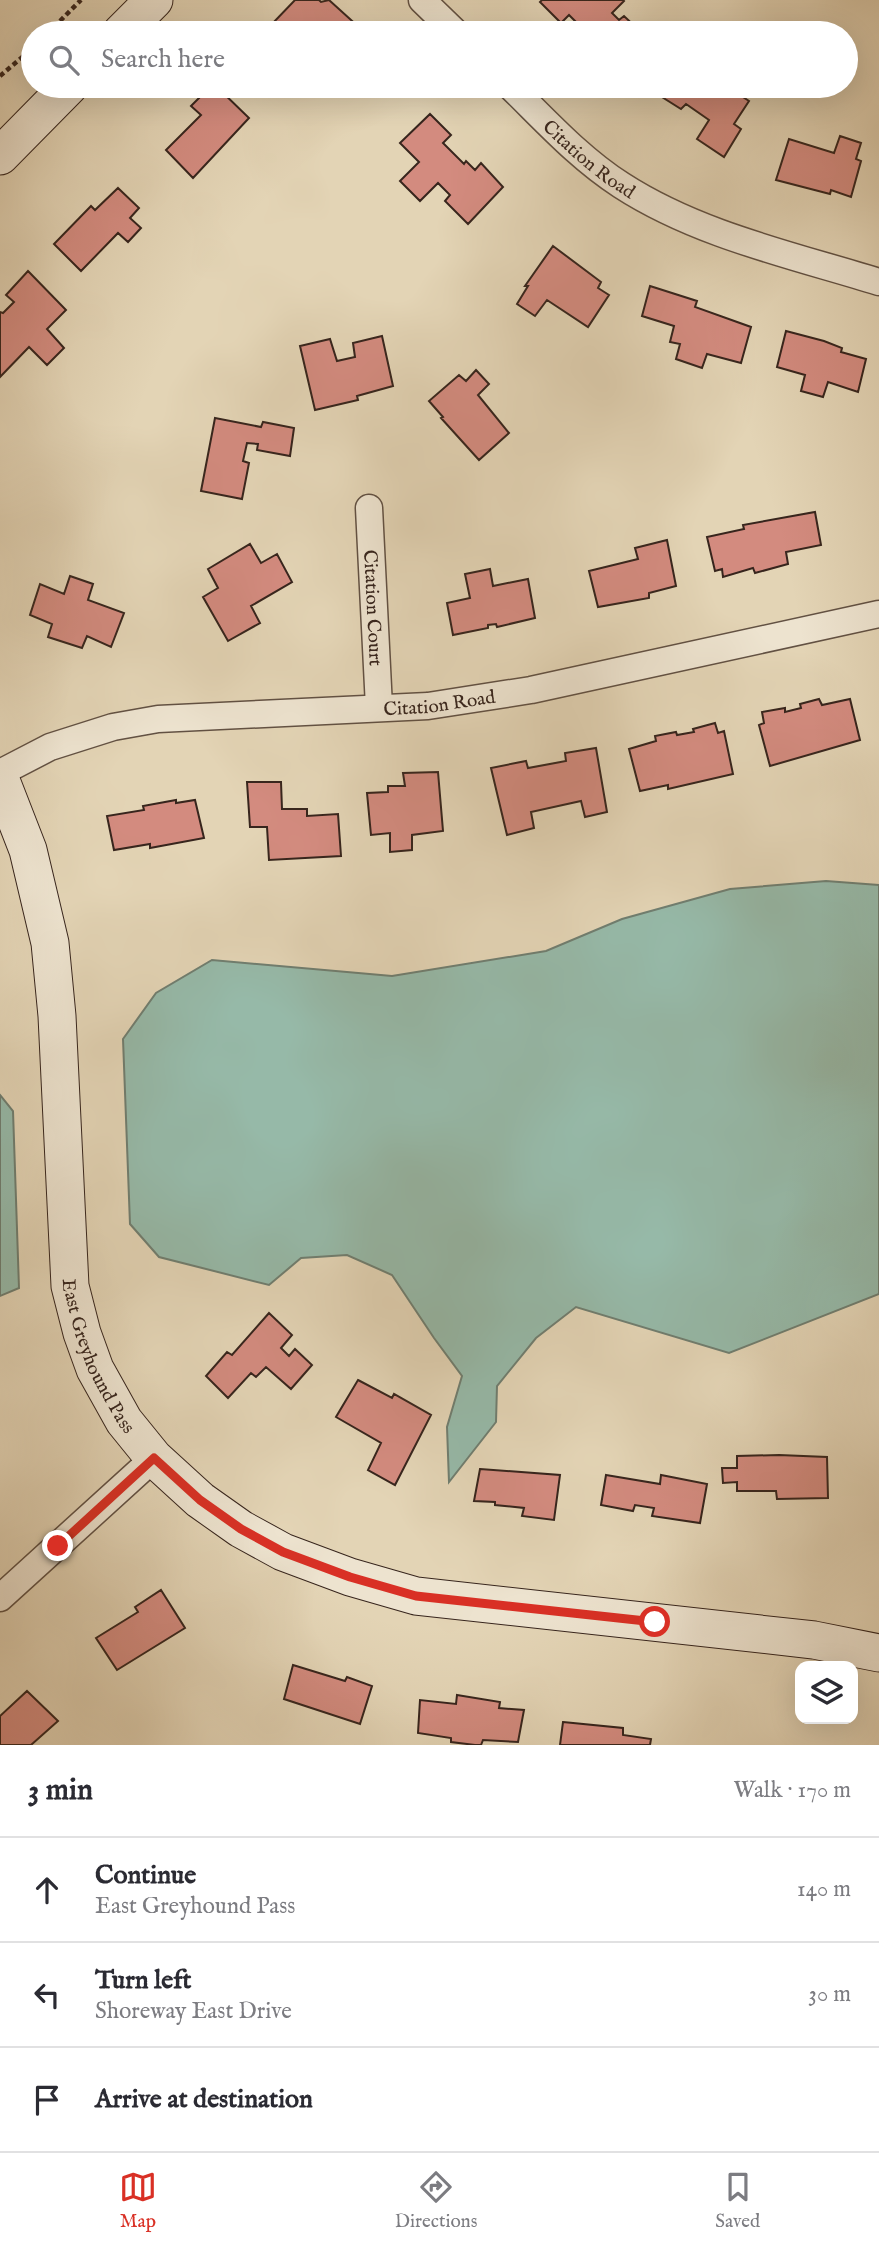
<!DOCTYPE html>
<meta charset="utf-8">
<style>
:root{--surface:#fff;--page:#f7f7f7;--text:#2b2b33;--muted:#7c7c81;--line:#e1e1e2;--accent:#d93025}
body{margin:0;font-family:"IM FELL English",serif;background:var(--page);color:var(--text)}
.controls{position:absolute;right:21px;bottom:21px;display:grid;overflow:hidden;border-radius:14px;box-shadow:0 7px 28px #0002}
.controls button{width:63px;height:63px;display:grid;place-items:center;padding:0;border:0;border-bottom:2px solid var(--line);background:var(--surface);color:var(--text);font:35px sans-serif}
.stop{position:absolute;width:21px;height:21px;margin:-16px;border:5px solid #d93025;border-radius:50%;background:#fff}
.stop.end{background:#d93025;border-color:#fff;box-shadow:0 2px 7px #0008}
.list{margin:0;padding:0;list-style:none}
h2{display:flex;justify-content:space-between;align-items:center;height:91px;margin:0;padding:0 28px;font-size:30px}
h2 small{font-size:23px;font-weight:400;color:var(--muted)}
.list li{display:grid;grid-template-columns:46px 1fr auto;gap:21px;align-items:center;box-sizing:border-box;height:105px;padding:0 28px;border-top:2px solid var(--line)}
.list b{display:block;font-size:26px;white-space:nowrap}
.list p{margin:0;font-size:23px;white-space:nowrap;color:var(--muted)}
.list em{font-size:23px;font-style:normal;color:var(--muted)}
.icon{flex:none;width:38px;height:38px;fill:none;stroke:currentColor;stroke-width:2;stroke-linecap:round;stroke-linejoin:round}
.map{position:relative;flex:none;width:879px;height:1745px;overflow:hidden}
.search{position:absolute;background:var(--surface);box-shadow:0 7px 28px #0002;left:21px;right:21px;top:21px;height:77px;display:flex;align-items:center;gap:18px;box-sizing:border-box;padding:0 24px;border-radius:38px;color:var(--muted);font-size:26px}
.sheet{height:406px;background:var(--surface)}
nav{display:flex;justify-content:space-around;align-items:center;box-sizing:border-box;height:98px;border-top:2px solid var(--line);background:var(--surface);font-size:19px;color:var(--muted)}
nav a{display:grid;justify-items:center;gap:4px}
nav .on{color:var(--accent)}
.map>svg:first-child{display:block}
.water{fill:#96b9a8;stroke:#707e70;stroke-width:2}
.building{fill:#d38b7f;stroke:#37251d;stroke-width:2}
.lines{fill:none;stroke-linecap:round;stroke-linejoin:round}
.street-casing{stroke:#625143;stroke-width:29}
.secondary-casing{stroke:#37251d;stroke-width:39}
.path{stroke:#37251d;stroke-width:4.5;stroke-dasharray:5 3.5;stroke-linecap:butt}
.street{stroke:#ede3cf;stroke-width:26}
.secondary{stroke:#ede3cf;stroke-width:37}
.route{stroke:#d93025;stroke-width:9}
.labels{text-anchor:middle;stroke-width:5;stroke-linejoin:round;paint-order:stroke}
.street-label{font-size:19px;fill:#37251d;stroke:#ede3cf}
</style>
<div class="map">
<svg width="879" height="1745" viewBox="0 0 879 1745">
<rect width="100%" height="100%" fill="#e3d4b5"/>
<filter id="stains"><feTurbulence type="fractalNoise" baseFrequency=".00286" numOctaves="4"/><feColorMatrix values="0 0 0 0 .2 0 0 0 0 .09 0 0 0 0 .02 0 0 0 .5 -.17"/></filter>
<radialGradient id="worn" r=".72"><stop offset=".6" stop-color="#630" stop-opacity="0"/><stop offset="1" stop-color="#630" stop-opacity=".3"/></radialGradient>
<!-- water -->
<path class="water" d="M826 881 879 885V1294L729 1353 576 1307 536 1338 497 1386 496 1422 449 1482 447 1427 462 1376 434 1338 392 1275 347 1255 301 1258 269 1285 159 1257 130 1224 123 1039 156 993 212 960 392 976 546 951 622 919 730 889Z
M0 1095 13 1111 19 1288 0 1296Z"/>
<!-- building -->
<path class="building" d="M295 0H319L321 2 329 0 361 29 357 33H279L271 25Z
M542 0H623L624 1 612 13 619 20 624 16 642 33H587L569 15 561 23 540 2Z
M211 86H216L249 118 193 178 166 150 201 115 191 106Z
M658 86H726L749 101 734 124 741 129 724 157 697 139 709 120 686 104 681 109 654 92Z
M430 114 451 135 443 143 464 164 466 161 475 170 481 163 503 187 468 224 445 201 450 195 438 183 420 201 400 181 419 162 400 143Z
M840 136 861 143 856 159 861 161 851 197 831 190 830 194 776 180 789 139 834 153Z
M118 188 139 208 130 218 141 228 128 242 118 233 81 271 54 244 91 206 95 210Z
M553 246 601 282 598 288 609 295 588 327 547 300 535 316 517 304 528 286H525Z
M28 271 66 310 47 329 64 348 47 365 29 347 0 377V312L3 313 14 302 6 295Z
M650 286 697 301 695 307 751 327 741 363 707 354 702 368 676 359 680 344 670 342 674 326 642 316Z
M786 331 824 341 842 348 841 352 866 359 858 392 828 382 823 397 801 391 805 375 777 367Z
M382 336 393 386 357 396 358 400 315 410 300 346 330 339 337 361 355 357 353 343Z
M476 370 489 384 478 395 509 433 479 460 441 418 443 417 429 401 459 375 466 381Z
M215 418 261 427 263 422 294 428 290 456 257 450 258 444 247 443 243 461 249 463 242 499 201 491Z
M815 512 821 545 786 552 788 564 755 573 753 568 723 577 722 569 715 571 707 537 744 529 743 525Z
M667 540 676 586 649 593V598L598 607 589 571 638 559 635 548Z
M250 544 261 563 277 554 292 582 251 606 260 623 228 641 203 597 218 588 208 569Z
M490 569 493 586 528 579 535 618 497 627 496 624 488 625V628L453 635 447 603 470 598 465 574Z
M70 576 93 584 88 600 124 613 111 647 87 636 82 648 48 637 52 624 30 615 40 584 64 594Z
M819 699 822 705 850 699 860 740 770 766 759 725 764 723 762 712 785 708V712L801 708 800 704Z
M715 723 718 733 724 731 733 774 668 789V785L640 791 629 749 656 741 655 736 676 732 677 735 694 732 693 729Z
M596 748 607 812 585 817 581 801 531 812 534 828 507 835 491 768 526 761 528 768 566 761 565 753Z
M438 772 443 831 412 835V850L390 852V833L371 835 367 793 388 792V786H405L403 773Z
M247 782H281L282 809H307V816L338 814 341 856 269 860 267 827H250Z
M176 800V803L195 800 204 838 150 848V844L114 850 107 816 144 810 143 806Z
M269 1313 292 1335 281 1348 289 1356 295 1349 312 1365 291 1389 266 1367 256 1377 251 1373 228 1398 206 1376 227 1352 232 1355Z
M358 1380 392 1398 394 1394 431 1415 395 1485 368 1470 381 1443 336 1417Z
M779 1455 827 1457 828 1498 777 1499 776 1491H737V1482L723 1483 722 1468H737V1456Z
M480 1469 560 1475 554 1520 522 1516 524 1508 495 1505V1502L474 1501Z
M606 1475 660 1484 661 1475 707 1484 700 1523 652 1516 654 1508 635 1505 633 1511 601 1505Z
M161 1590 185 1628 117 1670 96 1638 138 1612 135 1607Z
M293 1665 345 1681 347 1677 372 1686 360 1724 284 1699Z
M27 1691 58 1721 31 1745H0V1716Z
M457 1695 500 1702 499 1708 524 1710 518 1742 483 1740 481 1745H475L451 1742V1738L418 1733 420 1700 456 1704Z
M563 1722 623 1728V1735L651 1739 650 1745H560Z"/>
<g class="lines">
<!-- street casing -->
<g class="street-casing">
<g id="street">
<path d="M422 0 456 33"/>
<path id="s1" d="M510 86C545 120 579 158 621 185 698 235 792 255 879 282"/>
<path id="s2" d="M369 508 379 707"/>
<path id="s3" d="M0 773 50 747 113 727 158 719 428 706 531 690 879 614"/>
<path d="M0 1598 154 1458"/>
</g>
</g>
<!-- secondary casing -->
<g class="secondary-casing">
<g id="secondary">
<path d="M121 33 154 0"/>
<path d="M0 156 69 86"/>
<path id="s4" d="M0 778 28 850 50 943 57 1016 70 1286 82 1333 95 1369 124 1421 154 1458 200 1500 241 1529 283 1552 350 1577 416 1596 814 1640 879 1653"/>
</g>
</g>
<!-- path -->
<path class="path" d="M48 33 81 0
M0 76 33 48"/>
<!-- street -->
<use href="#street" class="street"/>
<!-- secondary -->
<use href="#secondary" class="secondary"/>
</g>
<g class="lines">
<!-- route -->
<path class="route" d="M58 1546 154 1458 200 1500 241 1529 283 1552 350 1577 416 1596 655 1622"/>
</g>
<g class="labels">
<!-- street labels -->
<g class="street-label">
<text dy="7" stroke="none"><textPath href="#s1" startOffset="108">Citation Road</textPath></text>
<text dy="7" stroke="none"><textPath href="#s2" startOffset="100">Citation Court</textPath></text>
<text dy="7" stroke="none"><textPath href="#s3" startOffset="450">Citation Road</textPath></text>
<text dy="7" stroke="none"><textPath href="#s4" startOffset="592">East Greyhound Pass</textPath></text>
</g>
</g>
<rect width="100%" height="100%" filter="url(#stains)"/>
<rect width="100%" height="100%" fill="url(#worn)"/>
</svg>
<div class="controls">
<button><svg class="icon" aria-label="layers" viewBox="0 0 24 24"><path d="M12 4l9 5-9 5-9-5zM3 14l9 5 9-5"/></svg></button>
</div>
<div class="stop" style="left:655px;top:1622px"></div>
<div class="stop end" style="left:58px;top:1546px"></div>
<div class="search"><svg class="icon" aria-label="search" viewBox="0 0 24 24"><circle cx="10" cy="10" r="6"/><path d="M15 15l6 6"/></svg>Search here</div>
</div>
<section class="sheet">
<h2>3 min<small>Walk · 170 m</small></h2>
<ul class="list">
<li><svg class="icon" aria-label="ahead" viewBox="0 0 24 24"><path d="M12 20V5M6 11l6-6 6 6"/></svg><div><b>Continue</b><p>East Greyhound Pass</p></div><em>140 m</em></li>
<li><svg class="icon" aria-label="left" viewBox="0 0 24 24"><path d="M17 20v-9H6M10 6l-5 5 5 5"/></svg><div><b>Turn left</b><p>Shoreway East Drive</p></div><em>30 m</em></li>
<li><svg class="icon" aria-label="arrive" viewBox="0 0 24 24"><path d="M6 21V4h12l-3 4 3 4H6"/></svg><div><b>Arrive at destination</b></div></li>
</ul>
</section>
<nav>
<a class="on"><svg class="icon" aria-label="map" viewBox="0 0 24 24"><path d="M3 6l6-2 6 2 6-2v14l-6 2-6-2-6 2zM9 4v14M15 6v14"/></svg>Map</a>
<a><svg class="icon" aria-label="directions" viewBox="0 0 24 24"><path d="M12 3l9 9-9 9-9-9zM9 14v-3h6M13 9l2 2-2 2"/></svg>Directions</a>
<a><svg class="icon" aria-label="saved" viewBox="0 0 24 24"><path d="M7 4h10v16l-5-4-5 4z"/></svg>Saved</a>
</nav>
